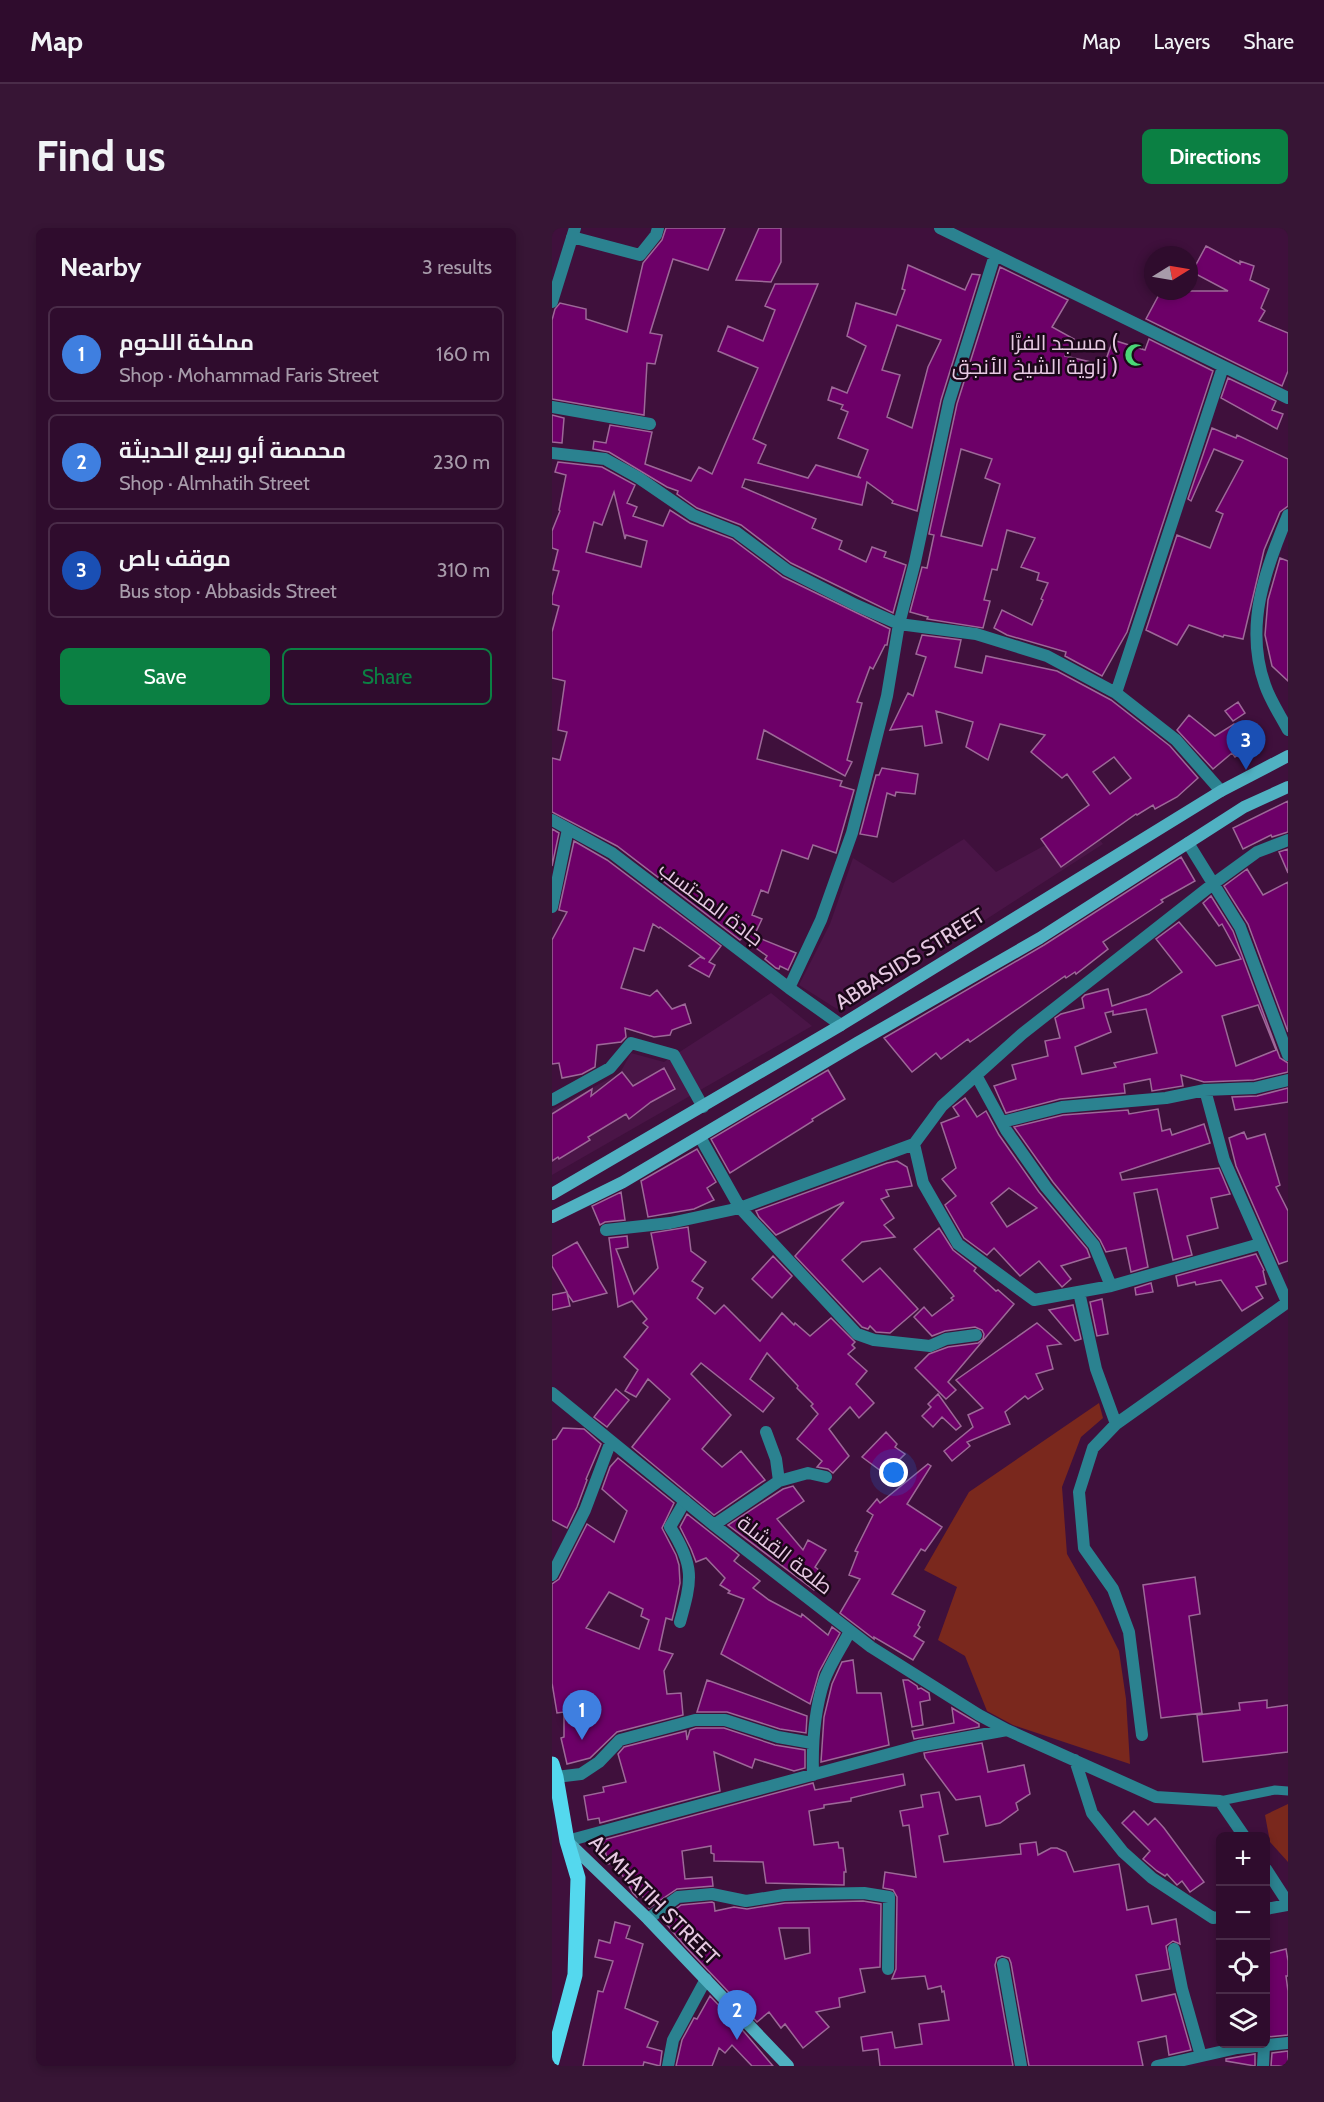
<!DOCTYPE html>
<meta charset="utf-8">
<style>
:root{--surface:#2f0c2d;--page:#371535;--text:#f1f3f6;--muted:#a79baa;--line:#4a2c49;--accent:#0b8043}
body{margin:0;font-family:Cabin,Cairo,sans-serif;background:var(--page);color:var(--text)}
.controls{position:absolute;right:18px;bottom:18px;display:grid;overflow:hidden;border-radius:9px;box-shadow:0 3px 9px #0003}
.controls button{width:54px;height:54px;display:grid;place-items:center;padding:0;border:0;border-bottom:2px solid var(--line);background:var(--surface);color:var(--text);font:30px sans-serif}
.compass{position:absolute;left:592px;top:18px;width:54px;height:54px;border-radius:50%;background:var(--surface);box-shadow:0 3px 9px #0003;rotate:79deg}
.you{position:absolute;left:342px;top:1245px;width:21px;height:21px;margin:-15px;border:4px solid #fff;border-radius:50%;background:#1a73e8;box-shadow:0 0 0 9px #1a73e833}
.badge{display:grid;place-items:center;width:39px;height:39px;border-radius:50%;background:var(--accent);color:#fff;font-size:20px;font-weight:700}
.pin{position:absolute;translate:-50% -50px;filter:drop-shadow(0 2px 3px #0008)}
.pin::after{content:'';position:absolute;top:32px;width:21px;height:18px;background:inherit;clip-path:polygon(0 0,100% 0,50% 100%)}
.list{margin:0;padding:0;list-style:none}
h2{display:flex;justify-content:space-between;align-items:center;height:78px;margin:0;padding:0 24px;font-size:26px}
h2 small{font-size:20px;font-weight:400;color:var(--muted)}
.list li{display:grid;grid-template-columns:39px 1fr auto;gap:18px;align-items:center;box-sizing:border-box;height:96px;margin:0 12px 12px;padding:0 12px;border:2px solid var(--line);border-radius:9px}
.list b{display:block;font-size:22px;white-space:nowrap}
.list p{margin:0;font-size:20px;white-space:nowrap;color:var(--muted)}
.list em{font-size:20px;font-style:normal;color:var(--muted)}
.actions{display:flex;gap:12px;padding:18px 24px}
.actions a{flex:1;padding:14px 0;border:2px solid var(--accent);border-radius:9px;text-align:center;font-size:21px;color:var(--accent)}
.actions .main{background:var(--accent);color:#fff}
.icon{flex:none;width:33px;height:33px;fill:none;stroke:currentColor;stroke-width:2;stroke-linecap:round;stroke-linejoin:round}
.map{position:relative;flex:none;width:736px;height:1838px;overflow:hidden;border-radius:9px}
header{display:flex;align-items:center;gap:36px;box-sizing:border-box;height:84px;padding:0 30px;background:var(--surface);border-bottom:2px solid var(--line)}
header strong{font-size:28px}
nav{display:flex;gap:33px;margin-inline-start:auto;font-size:21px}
.intro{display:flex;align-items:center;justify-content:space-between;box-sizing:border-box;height:144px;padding:0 36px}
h1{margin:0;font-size:42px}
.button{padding:15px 27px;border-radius:9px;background:var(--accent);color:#fff;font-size:21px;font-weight:700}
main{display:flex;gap:36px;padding:0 36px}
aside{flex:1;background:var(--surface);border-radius:9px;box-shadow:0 3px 9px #0003}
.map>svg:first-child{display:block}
.built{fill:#4a1547}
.green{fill:#7a281d}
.building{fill:#6d0068;stroke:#9d6898;stroke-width:1.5;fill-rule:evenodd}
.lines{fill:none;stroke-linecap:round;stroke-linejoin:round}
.service{stroke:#2b8290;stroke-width:9}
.pedestrian{stroke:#2b8290;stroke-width:12}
.minor{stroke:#2b8290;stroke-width:12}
.secondary{stroke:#50b1c2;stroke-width:12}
.primary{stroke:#54d8ee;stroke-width:15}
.labels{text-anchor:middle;stroke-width:5;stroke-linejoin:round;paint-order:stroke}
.poi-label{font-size:21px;fill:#e6c9e2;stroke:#1b0719;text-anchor:end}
.street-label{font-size:21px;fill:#e6c9e2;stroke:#1b0719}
</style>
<header>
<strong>Map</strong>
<nav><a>Map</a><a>Layers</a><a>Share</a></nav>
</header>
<div class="intro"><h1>Find us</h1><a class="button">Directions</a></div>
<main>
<aside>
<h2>Nearby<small>3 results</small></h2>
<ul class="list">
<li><span class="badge" style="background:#3f7fe0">1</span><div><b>مملكة اللحوم</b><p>Shop · Mohammad Faris Street</p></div><em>160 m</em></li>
<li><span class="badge" style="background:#3f7fe0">2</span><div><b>محمصة أبو ربيع الحديثة</b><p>Shop · Almhatih Street</p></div><em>230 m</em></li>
<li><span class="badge" style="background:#1a4fb4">3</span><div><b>موقف باص</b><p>Bus stop · Abbasids Street</p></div><em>310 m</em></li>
</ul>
<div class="actions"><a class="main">Save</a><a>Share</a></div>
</aside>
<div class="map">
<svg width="736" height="1838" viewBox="0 0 736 1838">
<rect width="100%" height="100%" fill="#3f103c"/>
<!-- built -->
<path class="built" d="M534 595 551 616 416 703 285 781 247 757 278 696 301 630 341 655 412 611 444 644Z
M219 765 260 798 0 947V881L68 845 79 825 112 834Z"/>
<!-- green -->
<path class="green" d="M547 1175 551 1190 529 1209 510 1259 515 1326 545 1379 567 1423 574 1471 578 1536 461 1497 435 1483 413 1428 386 1412 405 1359 372 1342 417 1264Z
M736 1576V1634L718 1614 713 1587Z"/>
<!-- building -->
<path class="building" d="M114 0H173L156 42 121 31 98 105 110 107 103 136 95 135 92 187 0 171V92L3 81 8 75 34 81V91L75 104 91 35 110 12Z
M207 0H229V34L219 54 184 52Z
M654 18 688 36V33L702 38 698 52 717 61 709 80 713 83 707 93 736 105V143L730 158 594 91 609 63H676L640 44Z
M356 37 413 62 420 46 428 47 389 172 365 283 340 275 341 273 315 254 310 277 193 251 190 259 264 291 260 300 290 313 287 321 314 334 320 319 334 324 332 329 354 337 341 385 239 335 189 297 145 280 125 266 126 263 115 259 57 224 41 221 42 213 54 215 58 197 100 204 93 236 139 253 147 239 160 246 206 140 166 123 176 98 211 113 223 82 213 78 223 56H266L201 211 214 217 206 235 256 250 264 237 309 250 306 248 316 222 286 210 296 184 289 181 291 177 276 172 280 159 295 165 314 118 295 108 304 75 344 87 353 62 350 61ZM345 97 389 112 376 139 360 200 335 189 348 147 330 142Z
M448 39 516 72 500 99 522 111 513 128 552 137 561 112 593 122 597 111 661 143 575 404 550 448 513 428 514 424 455 407 442 400 450 382 480 397 491 372 489 371 496 355 485 352 487 345 469 339 483 310 455 302 445 342 440 341 432 372 438 373 431 400 375 391 376 389 358 384 370 339 375 340 382 307 377 306 405 176ZM409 221 440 231 433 250 448 256 430 318 389 308Z
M676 150 724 173 720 182 731 186 725 201 669 170Z
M0 187 12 190 10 215 0 214Z
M660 200 684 210 685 207 736 231V278L728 284 712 322 691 411 672 407 671 409 637 397 625 417 594 402 625 307 658 320 671 286 664 283 691 233 662 221 639 273 636 271Z
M6 234 50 239 83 257 75 275 85 279 81 288 111 298 118 282 138 295 180 311 231 349 338 401 335 417H333L321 441 318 439 305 474 310 475 295 532 300 534 293 548 212 502 205 531 290 553 288 558 302 562 284 625 261 617 256 631 230 622 216 665 209 662 200 687 210 691 202 708 244 725 236 742 228 738 227 741 224 740 213 731 215 728 190 710 188 712 65 618 0 584V530L8 532 15 504 6 502 13 453 0 450V404L7 378 0 376V368L7 343 1 342 6 322 0 320V303L8 283 7 282 14 247 3 244ZM62 264 73 311 74 307 95 313 89 339 34 324 42 294 50 297Z
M728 330 736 333V453L720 438 713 407 716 372Z
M370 407 409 412 403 439 430 445 434 428 505 443 559 472 618 518 646 550 625 569 603 581 601 577 585 587 584 586 509 639 489 611 537 577 515 546 510 550 479 524 493 507 448 496 436 532 414 519 421 494 384 483 390 515 373 518 370 498 338 502 356 465 361 468 374 429 364 426ZM562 529 579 550 558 566 541 544Z
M686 474 693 485 681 493 673 483Z
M637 487 663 508 682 496 696 520 683 529 680 525 661 541 625 502Z
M330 540 366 546 363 566 344 564 343 568 335 565 325 609 308 606 324 547H327Z
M736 573V604L720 609 719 607 691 621 681 600Z
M0 601 7 605 0 638Z
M22 613 55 632 169 718 157 734 163 737 157 749 137 738 148 729 153 731 108 699 107 700 101 696 92 723 82 720 69 760 98 768 105 762 120 781 133 776 139 795 120 802 118 807 102 809 73 800 74 809 69 814 45 817 43 839 30 846 10 850 7 835 0 836V712L15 684 7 682Z
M736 621V645L727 624Z
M629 629 643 653 609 672 611 674 551 714 556 721 524 746 523 744 514 750 513 748 418 814 416 811 389 831 384 825 360 844 332 810 492 717Z
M695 641 711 667 736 654V804L696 696 672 658Z
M659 668 681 703 728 830 736 835V844L702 852 652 854 629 847 631 858 600 863 598 851 572 856 573 865 508 871 454 885 442 858 464 851 460 837 496 828 493 813 508 810 503 790 509 786 532 780 530 770 533 767 556 761 560 778 597 766 630 744 604 711 627 694 664 738 689 731 670 696 667 698 651 675ZM706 777 724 822 684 838 670 788ZM594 781 605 825 562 835 564 839 530 846 523 819 559 804 553 785 561 783V787Z
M112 840 123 861 99 874 77 891 74 886 36 909 38 912 7 931 6 929 0 933V886L40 861 39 868 70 844 81 858Z
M276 842 293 871 260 891 261 893 178 945 159 911Z
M736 860V874L683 882 680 869 705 868Z
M413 870 425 889 434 883 447 907 487 964 535 1021 538 1029 509 1038 519 1051 510 1059 487 1033 468 1048 442 1020 435 1027 412 1010 393 977 404 968 390 951 404 940 389 895 407 888 401 879ZM457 960 485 980 455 999 439 975Z
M606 881 610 903 618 901 620 907 652 896 658 915 568 945 570 952 667 940 678 966 659 970 666 1000 635 1008 640 1027 621 1032 605 961 582 965 596 1039 579 1044 574 1020 554 1024 548 1012 501 954 462 899 511 887 576 882 577 886Z
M692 904 695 911 713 906 728 957 724 959 736 983V1033L727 1036 684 938 677 910Z
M145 921 164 954 155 960 162 972 142 981 96 989 89 953Z
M345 933 355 939 360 958 334 962 337 968 329 971 342 990 332 997 343 1009 310 1014 290 1032 311 1054 328 1040 366 1081 338 1105 324 1104 318 1098 316 1101 310 1099 243 1028 292 974 224 1007 207 989 204 983 335 935Z
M69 964 73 992 53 994 48 997 40 978Z
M136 999 139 1023 154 1034 140 1053 151 1060 145 1070 163 1086 172 1077 208 1113 230 1085 242 1097 243 1095 258 1108 279 1090 303 1114 300 1117 303 1120 296 1126 315 1143 304 1156 322 1175 307 1190 298 1179 277 1201 297 1228 281 1245 276 1241 265 1239 270 1233 245 1211 266 1186 259 1178 261 1176 245 1160 246 1158 215 1125 198 1151 222 1170 211 1184 149 1135 139 1146 179 1187 150 1221 170 1239 189 1223 213 1252 162 1287 80 1219 118 1171 96 1151 84 1169 73 1163 86 1142 72 1129 96 1099 91 1095 95 1091 80 1073 66 1079 57 1010 75 1008 76 1019 64 1021 82 1066 106 1040 99 1005Z
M387 1000 401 1022 424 1040 422 1043 444 1063 446 1062 462 1076 396 1154 404 1162 394 1171 363 1140 377 1126 396 1119 426 1115 431 1111 432 1106 430 1102 423 1099 393 1103 380 1108 362 1089 372 1079 380 1088 401 1072 399 1070 402 1068 362 1021Z
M25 1014 55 1065 21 1074 15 1065 18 1078 0 1082V1067L15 1064 0 1038V1028Z
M704 1026 712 1042 711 1043 714 1056 704 1059 711 1070 690 1083 669 1052 644 1057 643 1054 626 1058 624 1048Z
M221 1028 240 1048 220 1070 200 1051Z
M599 1055 601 1064 584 1067 583 1060Z
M550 1071 556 1106 545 1108 538 1074Z
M521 1077 529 1111 523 1113 497 1082Z
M485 1095 509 1116 495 1118 501 1141 484 1146 491 1161 476 1171 473 1168 453 1184 458 1196 415 1214 418 1218 400 1233 392 1223 421 1199 416 1187 431 1180 404 1152Z
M64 1161 77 1172 55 1199 42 1189Z
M386 1166 409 1198 404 1202 390 1189 381 1199 370 1188 379 1179 376 1176Z
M11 1200 32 1201 49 1216 34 1251 35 1252 25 1279 15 1300 0 1292V1212L4 1211Z
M334 1204 345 1216 343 1219 353 1226 333 1246 310 1229Z
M66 1230 122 1275 110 1300 124 1327 127 1337 128 1355 122 1384 120 1392 114 1390 107 1422 121 1426 112 1443 115 1466 129 1465 131 1487 65 1504 38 1530 15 1536 9 1510 12 1509V1484L5 1485 0 1455V1356L7 1351 35 1296 62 1314 75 1283 50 1261 58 1239ZM57 1364 91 1381 89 1388 97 1392 87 1421 34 1400Z
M376 1236 379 1238 355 1276 390 1299 373 1323 369 1321 340 1366 373 1383 366 1397 368 1399 362 1408 372 1414 361 1432 322 1409V1411L288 1385 308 1351 297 1347 306 1324 303 1323 321 1287 315 1283 325 1271 328 1275Z
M241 1258 252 1273 225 1291 251 1322 256 1312 274 1322 263 1339 272 1346 262 1362 176 1297 231 1261Z
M135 1286 187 1327 182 1333 208 1353 201 1360 217 1372 249 1389 250 1386 276 1407 280 1399 288 1405 267 1444 258 1476 169 1426 192 1371 176 1365 178 1363 168 1357 173 1350 154 1330 144 1334 139 1321 128 1299Z
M643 1349 648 1386 637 1388 650 1485 609 1490 591 1357Z
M301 1432 305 1465H329L337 1517 269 1534 272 1489 280 1456 290 1434Z
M155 1452 255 1488 254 1505 228 1501 175 1484H145Z
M351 1452H356L365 1458 366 1461 369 1460 377 1465 378 1472 368 1474 371 1497 360 1499Z
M715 1472V1480L736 1477V1524L651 1534 645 1487 688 1482 687 1475Z
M400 1480 427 1496V1499L362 1511 360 1503 402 1495Z
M144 1500H172L223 1517 253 1522V1540L242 1543 203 1531 200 1540 162 1524 168 1563 48 1595 47 1590 36 1592 32 1568 52 1564 51 1559 74 1554 66 1526 72 1519 134 1503 135 1512 138 1502Z
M430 1515 436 1544 472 1537 478 1566 464 1575 466 1582 448 1595 434 1598 428 1568 404 1572 373 1530 372 1525Z
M351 1546 353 1557 299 1570V1573L272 1577V1580L257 1583 262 1617 286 1614 287 1620H291L294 1644H292V1657L214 1655 211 1634 162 1633V1626L159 1625V1618L130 1623 133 1651 160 1649 161 1658 125 1661 97 1680 87 1662 85 1669 81 1665 63 1635 56 1636 51 1612 261 1555 263 1562Z
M387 1564 396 1606 387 1608 392 1634 469 1626 468 1616 484 1614 486 1627 499 1620H505L514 1624 522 1644 567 1636 575 1682 596 1678 600 1696 624 1691 628 1716 621 1713 614 1718 618 1741 584 1747 590 1773 623 1766 639 1822 617 1827 614 1808 586 1814 591 1838H477L459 1735 457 1730 450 1728 445 1730 443 1737 461 1838H328L326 1821 311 1823 309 1809 340 1804 343 1820 370 1816 367 1796 397 1792 392 1763 390 1764 389 1758 376 1761 373 1748 340 1751 344 1741 345 1669 341 1662 331 1660 333 1644 364 1649 357 1597 351 1598 348 1583 371 1579 369 1567Z
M582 1583 596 1597 603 1590 612 1600 652 1654 638 1664 630 1653 625 1657 615 1646 613 1648 605 1643 591 1631 598 1623 570 1595Z
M311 1673 329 1676 328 1739 308 1741 313 1764 287 1770 288 1779 264 1784 277 1799 251 1820 233 1796 229 1800 217 1784 205 1794 132 1717 110 1691 129 1677 160 1674 162 1675 163 1683 182 1679 195 1681 233 1675ZM227 1700H257L258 1725 233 1731Z
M63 1694 78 1698 74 1710 91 1716 73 1780 106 1794 95 1819 110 1823 108 1838 92 1834 91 1838H31L46 1763 51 1764 61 1733 43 1729 47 1712 58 1715Z
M734 1721 736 1733V1748H734L736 1763V1807L714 1809V1726Z
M158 1768 193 1805 221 1838H200L180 1817 173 1825 167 1820 160 1838H124L130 1812 142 1790 145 1791Z
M736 1823V1838H719L720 1825Z
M703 1826V1838L674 1833V1831Z"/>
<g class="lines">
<!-- service -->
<path class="service" d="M668 1573 723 1562 736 1563"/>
<!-- pedestrian -->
<path class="pedestrian" d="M128 1394C140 1352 143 1338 118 1299L133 1273"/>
<!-- minor -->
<path class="minor" d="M388 0 736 170
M20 9 88 27 104 7 106 0
M0 74 23 0
M0 179 98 196
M0 225 53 231 87 250 141 287 184 304 235 342 304 377 347 396 424 406 495 428 564 465 624 512 669 563
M736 287C713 342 692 398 713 457 718 472 728 487 736 502
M564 465 671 139
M0 592 60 625 237 760 289 797
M636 615 688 699 736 827
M0 679 16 601
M237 760 269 692 300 605 335 468 347 396 363 334 397 174 443 27
M424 847 454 902 494 959 542 1017 559 1058
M653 862 672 932 735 1074
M0 872 58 840 79 815 122 827 151 879
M450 894 510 879 614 870 653 862 703 860 736 852
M148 909 188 980 305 1106 322 1112 378 1118 394 1111 424 1107
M54 1002 118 995 188 980 362 916
M708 1016 559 1058 482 1072 406 1016 371 955 362 916 390 878 470 806 661 656 705 624 736 612
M527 1064 544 1141 564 1196
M0 1165 162 1297 319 1419 427 1487 455 1502
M227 1253 256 1245 274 1249
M162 1297 227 1253 224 1231 214 1204
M0 1347 33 1282 59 1213
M590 1507 577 1404 561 1361 532 1320 527 1264 541 1220 564 1196 736 1074
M523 1532 540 1585 571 1624 600 1650 661 1690 668 1689
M261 1547C260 1515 262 1484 272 1453 278 1436 290 1419 298 1403
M4 1549 29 1546 47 1534 68 1512 143 1492H173L226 1509 260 1515
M15 1613 367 1518 455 1502 604 1569 668 1573 692 1608
M714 1641 736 1675
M714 1681 736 1677
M96 1691 126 1669 160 1666 194 1673 232 1667 255 1666 312 1665 337 1669 336 1741
M622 1721 630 1761 649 1828
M451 1736 469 1838
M116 1838 121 1812 154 1751
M605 1838 685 1820 736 1815
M711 1838 712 1818"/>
<!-- secondary -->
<path class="secondary" d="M0 966 289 797 669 563 736 528
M0 989 71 954 305 815 488 710 692 579 736 559
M16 1614 96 1691 236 1838"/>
<!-- primary -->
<path class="primary" d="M0 1536 4 1549 15 1613 26 1650 23 1747 0 1833"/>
</g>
<!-- icons -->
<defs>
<g id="mosque-bare" transform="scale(1.8)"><path d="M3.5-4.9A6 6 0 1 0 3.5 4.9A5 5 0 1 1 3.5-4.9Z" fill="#4ad777" stroke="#1b0719" stroke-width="2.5" paint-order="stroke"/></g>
</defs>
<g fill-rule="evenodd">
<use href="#mosque-bare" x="584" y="127"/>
</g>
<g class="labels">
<!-- poi labels -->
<g class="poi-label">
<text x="566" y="122">مسجد الفرَّا (<tspan x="566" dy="24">زاوية الشيخ الأنجق )</tspan></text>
</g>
<!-- street labels -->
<g class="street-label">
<text transform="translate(159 676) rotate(37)" y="7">جادة المحتسب</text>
<text transform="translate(358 731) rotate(-32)" y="7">ABBASIDS STREET</text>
<text transform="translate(233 1327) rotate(38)" y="7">طلعة القشلة</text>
<text transform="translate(102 1672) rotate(45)" y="7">ALMHATIH STREET</text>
</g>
</g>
</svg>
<div class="controls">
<button>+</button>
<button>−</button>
<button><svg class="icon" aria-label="locate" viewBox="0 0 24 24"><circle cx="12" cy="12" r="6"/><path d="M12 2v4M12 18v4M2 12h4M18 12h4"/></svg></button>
<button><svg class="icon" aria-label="layers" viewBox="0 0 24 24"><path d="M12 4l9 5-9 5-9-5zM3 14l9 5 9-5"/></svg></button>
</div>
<svg class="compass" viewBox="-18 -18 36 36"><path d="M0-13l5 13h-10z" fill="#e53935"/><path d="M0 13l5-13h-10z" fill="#a79baa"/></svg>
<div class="you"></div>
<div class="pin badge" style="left:30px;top:1512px;background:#3f7fe0">1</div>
<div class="pin badge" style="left:185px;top:1812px;background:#3f7fe0">2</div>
<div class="pin badge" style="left:694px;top:542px;background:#1a4fb4">3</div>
</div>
</main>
